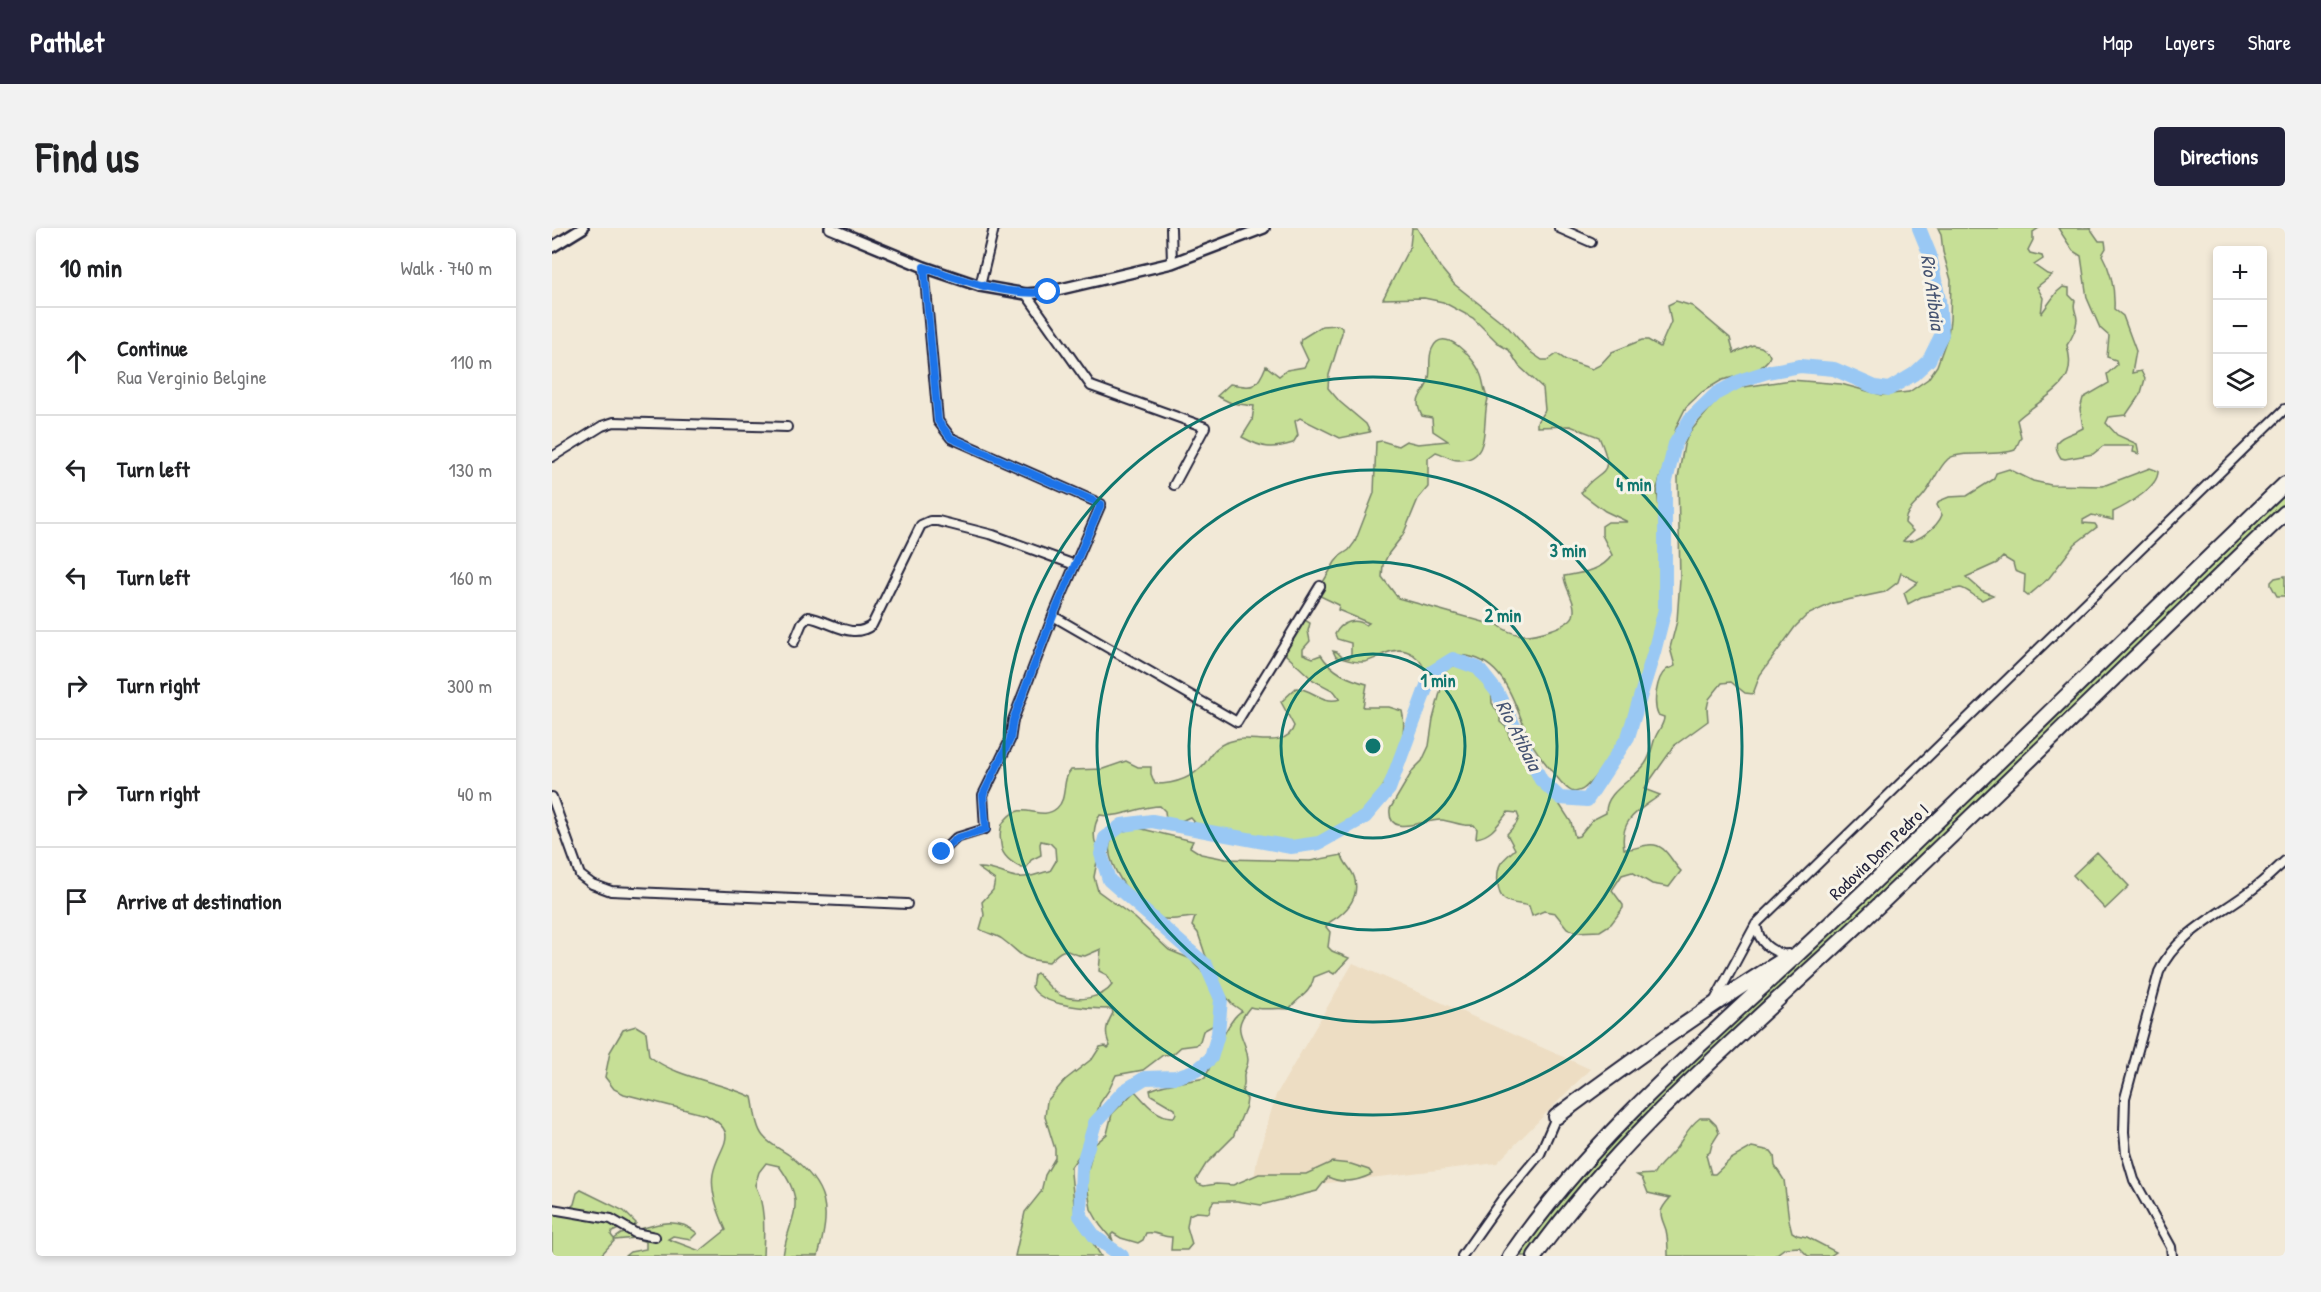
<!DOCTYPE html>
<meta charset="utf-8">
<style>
:root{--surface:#fff;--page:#f2f2f2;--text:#202124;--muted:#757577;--line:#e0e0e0;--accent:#22223b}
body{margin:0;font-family:"Patrick Hand",sans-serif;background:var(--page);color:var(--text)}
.controls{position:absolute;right:18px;top:18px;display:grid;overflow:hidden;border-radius:6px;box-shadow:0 3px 9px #0003}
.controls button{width:54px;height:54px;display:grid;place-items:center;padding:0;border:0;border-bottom:2px solid var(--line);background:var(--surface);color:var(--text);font:30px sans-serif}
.stop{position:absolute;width:18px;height:18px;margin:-14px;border:4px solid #1a73e8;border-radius:50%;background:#fff}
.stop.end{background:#1a73e8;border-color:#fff;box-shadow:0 2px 6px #0008}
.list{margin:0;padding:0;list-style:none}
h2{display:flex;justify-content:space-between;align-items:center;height:78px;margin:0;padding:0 24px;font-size:26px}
h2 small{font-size:20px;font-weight:400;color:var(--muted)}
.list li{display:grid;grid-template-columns:39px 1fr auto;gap:18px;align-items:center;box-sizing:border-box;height:108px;padding:0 24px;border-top:2px solid var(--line)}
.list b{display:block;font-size:22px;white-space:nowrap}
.list p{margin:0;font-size:20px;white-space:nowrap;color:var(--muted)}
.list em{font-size:20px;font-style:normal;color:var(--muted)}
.icon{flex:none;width:33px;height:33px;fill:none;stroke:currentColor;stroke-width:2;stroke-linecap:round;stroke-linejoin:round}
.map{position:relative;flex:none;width:1733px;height:1028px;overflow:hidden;border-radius:6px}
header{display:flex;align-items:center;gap:36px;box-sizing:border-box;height:84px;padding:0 30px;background:var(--accent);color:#fff}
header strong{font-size:28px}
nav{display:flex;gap:33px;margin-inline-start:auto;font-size:21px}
.intro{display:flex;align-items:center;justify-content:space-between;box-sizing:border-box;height:144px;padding:0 36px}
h1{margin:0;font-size:42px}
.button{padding:15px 27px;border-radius:6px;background:var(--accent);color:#fff;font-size:21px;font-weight:700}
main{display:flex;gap:36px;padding:0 36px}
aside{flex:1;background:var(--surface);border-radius:6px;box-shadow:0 3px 9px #0003}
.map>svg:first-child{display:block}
.built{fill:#edddc3}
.green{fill:#c6df96;stroke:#748068;stroke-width:1.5}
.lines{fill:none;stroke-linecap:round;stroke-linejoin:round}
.river{stroke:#99c8f4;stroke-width:14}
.minor-casing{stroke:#22223b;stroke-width:12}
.tertiary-casing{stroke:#22223b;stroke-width:14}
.motorway-casing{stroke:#22223b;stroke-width:18}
.minor{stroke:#f7f3e8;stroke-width:8}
.tertiary{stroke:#f7f3e8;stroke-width:9}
.motorway{stroke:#f7f3e8;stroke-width:14}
.route{stroke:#1a73e8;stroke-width:8}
.ring{fill:none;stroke:#0f766e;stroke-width:3}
.labels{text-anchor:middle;stroke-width:6;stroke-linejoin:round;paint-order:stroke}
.street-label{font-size:18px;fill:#22223b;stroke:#f7f3e8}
.water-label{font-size:20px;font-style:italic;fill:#465472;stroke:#f7f3e8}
.centre{fill:#0f766e;stroke:#f7f3e8;stroke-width:3}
.ring-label{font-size:18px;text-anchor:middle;font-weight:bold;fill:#0f766e;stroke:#f7f3e8;stroke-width:6;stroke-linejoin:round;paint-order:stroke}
</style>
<header>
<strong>Pathlet</strong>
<nav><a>Map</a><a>Layers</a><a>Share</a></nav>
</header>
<div class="intro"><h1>Find us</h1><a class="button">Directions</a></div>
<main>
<aside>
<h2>10 min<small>Walk · 740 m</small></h2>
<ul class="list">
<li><svg class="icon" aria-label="ahead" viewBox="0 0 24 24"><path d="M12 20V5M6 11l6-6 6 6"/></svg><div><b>Continue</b><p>Rua Verginio Belgine</p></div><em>110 m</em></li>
<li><svg class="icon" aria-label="left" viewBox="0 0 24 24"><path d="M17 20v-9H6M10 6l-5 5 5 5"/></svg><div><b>Turn left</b></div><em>130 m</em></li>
<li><svg class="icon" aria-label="left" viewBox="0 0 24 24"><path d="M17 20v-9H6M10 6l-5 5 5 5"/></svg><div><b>Turn left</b></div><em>160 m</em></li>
<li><svg class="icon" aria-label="right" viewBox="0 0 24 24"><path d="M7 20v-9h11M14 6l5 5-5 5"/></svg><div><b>Turn right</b></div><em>300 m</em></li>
<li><svg class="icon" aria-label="right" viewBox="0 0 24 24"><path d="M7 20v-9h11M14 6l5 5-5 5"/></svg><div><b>Turn right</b></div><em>40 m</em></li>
<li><svg class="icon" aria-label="arrive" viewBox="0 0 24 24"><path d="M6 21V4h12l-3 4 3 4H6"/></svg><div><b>Arrive at destination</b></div></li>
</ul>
</aside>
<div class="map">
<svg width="1733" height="1028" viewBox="0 0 1733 1028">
<rect width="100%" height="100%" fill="#f2e9d7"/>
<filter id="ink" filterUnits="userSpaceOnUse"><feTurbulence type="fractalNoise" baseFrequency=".0167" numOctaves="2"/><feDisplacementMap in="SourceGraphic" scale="12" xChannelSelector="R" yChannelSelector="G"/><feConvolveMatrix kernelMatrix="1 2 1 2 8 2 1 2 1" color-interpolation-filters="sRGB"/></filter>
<g filter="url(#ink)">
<!-- built -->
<path class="built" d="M801 735 1038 841 945 935 700 964 705 931 724 867Z"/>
<!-- green -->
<path class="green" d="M860 0H865L888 39 902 56 955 98 977 123 990 132H996L1005 126 1014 132 1040 141 1048 137 1060 124 1090 112H1096L1108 119 1119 94 1116 77 1124 73 1140 78 1178 110 1182 125 1201 117 1209 119 1216 124 1218 128 1216 132 1207 141 1194 146 1170 152 1150 164 1134 179 1125 197 1105 260 1113 345 1105 419 1074 521C1068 528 1061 531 1053 537 1045 544 1040 555 1031 561 1030 562 1024 564 1022 564 1016 563 1012 557 1008 553 998 541 985 526 978 512 963 481 956 435 915 428 895 425 886 436 875 451 872 430 855 416 834 425 827 428 820 433 812 434 803 435 793 431 784 429L781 423 785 424 791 430H797L799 426V415L785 411 783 406C790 393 804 390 814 397L817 395 786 382 787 377 764 366 783 334 788 328 797 322 803 314 822 265 824 214 830 213 846 218 854 213 866 216 896 213 881 203 880 190 870 188C859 167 874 167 877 150 879 141 876 129 880 121 891 95 923 131 928 145 932 153 931 161 936 171 929 192 941 233 906 232 898 232 892 226 884 224L876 230V259L866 271 851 307 837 325 831 337 830 349 846 370 942 397 945 396C952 402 961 406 970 407 982 408 1016 399 1021 388 1026 375 1012 360 1012 348 1029 345 1050 343 1060 327L1050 307V298L1056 294H1076L1053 283 1029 265C1046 238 1066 252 1047 209L1018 198 985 199V194L993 182 991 160 967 138 957 122 948 117 921 90 891 74 872 70 831 71 858 18Z
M1386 0H1487L1481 4V12L1476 22 1478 25 1490 28 1491 31 1482 37 1495 46 1500 47 1485 59 1491 70 1489 86 1505 64 1511 59 1517 60V67L1523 73C1520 81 1525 84 1525 92 1524 101 1520 110 1515 117 1517 126 1519 135 1516 145 1511 162 1478 179 1465 192L1469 209 1463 222C1445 229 1406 222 1396 231 1385 241 1380 258 1370 269 1363 277 1353 284 1353 295L1361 303 1351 313C1364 317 1386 298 1390 287L1385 277 1387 273 1397 269 1415 268 1442 251 1444 245 1457 241 1481 253 1499 257 1551 258 1598 240 1606 243C1607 259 1574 278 1561 284V292L1540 287 1531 292V295L1543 296 1545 299 1523 316 1497 350 1476 368 1472 365 1473 347 1463 343 1461 335 1451 329 1445 335 1414 349 1429 362 1441 367 1430 372C1422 369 1416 361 1408 360L1369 369 1356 376 1352 365 1366 354 1349 345 1346 354 1333 364 1281 375 1255 387 1243 399 1208 447 1201 466 1193 465 1179 454 1170 455 1157 471 1155 480 1156 493 1123 517 1092 561 1108 567C1087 583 1067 590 1072 621 1084 622 1086 618 1096 617 1114 614 1119 634 1129 643L1117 659 1100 656 1080 644 1070 647 1060 662 1071 677V680L1059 696 1048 703 1023 704 1015 700 1003 685 992 683 980 688 977 678C970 676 959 676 953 672 944 666 944 643 949 635 953 630 959 625 963 621L955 606 964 596 967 590 965 585 956 584C946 596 940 608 924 610L925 601 922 597C910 599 901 593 889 592 873 591 835 611 838 581L861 542 870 533 877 518 881 491 894 442 901 438 918 439 927 444 939 456 940 475 948 488V494L955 500 958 511 972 520 987 558 1006 574 1019 594 1023 609 1027 608 1040 592 1054 585C1053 563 1081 553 1093 536 1099 528 1100 518 1103 510 1106 502 1112 497 1112 489L1106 487C1101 476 1104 450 1114 442 1116 440 1120 440 1123 438L1118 420 1125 393 1128 351 1126 250 1132 217 1137 205 1167 170 1185 160 1239 152 1289 156 1330 167 1357 164 1376 151 1385 138 1396 107 1398 92 1399 52 1391 24 1389 6Z
M1506 0H1538L1547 13H1553L1554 20 1550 27C1559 43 1563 63 1562 81L1571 88 1584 123 1580 145 1589 143 1593 151 1589 165 1574 187 1557 189 1554 195 1565 207 1585 216 1587 226 1581 224 1582 218H1551L1541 226 1513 231 1509 230C1494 208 1518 208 1531 200L1528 181 1531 170 1557 155 1555 146 1565 137 1564 132 1555 129 1557 108 1548 100 1535 70 1529 28 1521 23Z
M786 97 790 100V105L777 147 776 160 788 174 814 196 818 204 788 210 748 190 743 193 746 207 741 215C719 222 710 220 690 209L700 193 702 178 679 175 665 168 678 156C700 159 704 163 714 138L727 148 735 142 752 139 756 132 748 115 749 111 770 98Z
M1733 264V278L1158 831 1115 866 1082 901 1007 986 976 1028H964L1011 965 1107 860 1151 824Z
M1733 348V368H1725L1719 357V354L1723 350Z
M751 391 758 395 756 403 758 413 751 421V426L761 430 769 427C780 444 796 451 815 456L811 479H837L850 483C858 513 836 553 819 577 812 587 803 592 798 602L772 613 719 617 655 608 638 589C629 593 623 597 614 591L613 583 608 578C588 578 566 591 548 587 541 597 540 613 547 623L542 649 546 663 583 690 617 722 639 731C642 738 648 740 652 746 661 759 668 782 662 797L651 803 648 813 644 817 629 819 621 826 611 827 591 842 564 847 557 862 548 875 535 916 519 939V945L523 986 549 1028H463L473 984 489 964 493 947 503 930V921L493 889 495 873 513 852 541 830 548 819 553 818 556 820 558 818C552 805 554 797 561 785L560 781C541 781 489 779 480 759L482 747 485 745C492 752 501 765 510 768 526 774 551 770 560 757L555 747 547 743 549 721 533 728C513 727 517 713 497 734 466 731 473 728 450 711 443 706 435 706 428 701L432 687 430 674 441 662 443 652 426 640C441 639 450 646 464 649 477 651 486 645 498 643L504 633 503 620 498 615 489 613 488 616 489 627 479 632 475 639 470 640C463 637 453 630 450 622 448 612 446 599 454 591 471 571 488 595 505 580 516 570 509 552 519 542L551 541 574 533 586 539H599V546L603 556C623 556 640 551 653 535 659 527 663 519 673 515 679 513 685 511 691 511 707 510 736 519 742 498L729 474 744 460C761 461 771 477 788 471L782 463 761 452 734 427V421Z
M586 600 641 613 638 619 649 626 674 631 758 633 790 627C792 637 801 641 803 652 806 666 799 678 788 687 783 692 777 692 774 699L778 704 776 719 780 723 797 730 782 746 777 743 762 749C757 768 748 767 737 781 724 779 710 783 698 779 677 804 694 806 696 832 696 839 691 843 692 850 692 856 693 858 690 863L695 871 694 878 681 909 654 936 644 952 646 956 652 958 664 956 681 957 707 946H754L780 934 799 936 817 942 820 946C806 953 790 956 776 949L765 963 709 977 685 973H662L659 977 657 985 644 984 637 987 635 999 640 1016 635 1022H619L620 1009C611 1010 605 1003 594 1005L591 1012 586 1015 569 1010 561 1005 559 1007 561 1013 548 997 539 981 534 951 542 917 555 906 560 886 583 863C593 874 605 890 622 889L624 885 623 881 599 867 598 862C615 854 635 854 653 850 661 834 675 790 690 783L680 776 673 767 653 726 646 705 640 698 643 689C629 690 614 694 601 688 585 679 546 629 561 610 566 603 578 602 586 600Z
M1545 624 1577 658 1553 681 1521 647Z
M84 798 94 804 97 828C127 851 166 853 200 869 203 881 203 898 211 908 218 917 229 921 237 927 277 958 279 981 266 1028H231C237 986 257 979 227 938L214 935 207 944 203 957C214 978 212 1005 211 1028H73L78 1024 94 1021V1014L83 1010 63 1012 48 1028H0V980L19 979 22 976 25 965 29 962 72 983 84 995 82 998 69 1000 60 1004 59 1007 62 1011 69 1006C96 1001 120 984 145 1005L139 1011 121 1008 116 1011 148 1023 174 1002C167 986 158 964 161 946 166 918 191 906 154 887L72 866 62 861 53 849 58 824 71 802Z
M1148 890H1157L1164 897 1167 905 1160 916 1158 924 1154 927 1159 946H1163L1179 931 1200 919 1219 923 1222 927 1223 938 1232 952 1237 992 1240 1004 1245 1007 1255 1009 1284 1024 1278 1028H1256L1247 1019 1233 1020 1222 1028H1116C1116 1020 1116 1010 1114 1002 1108 985 1105 985 1118 970L1096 965 1090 950 1085 947 1102 946C1108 934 1120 928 1127 916 1134 906 1137 898 1148 890Z"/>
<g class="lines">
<!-- river -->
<path class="river" d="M570 1028 543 1009 528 988 530 938 543 895 572 863 593 850 624 849 645 842 659 830 666 806 669 771 654 737 557 652 549 626 553 610 570 597 600 593 739 619 767 615 813 589 837 561 880 444 901 431 926 440 945 464 989 552 1008 570 1035 572 1076 509 1102 424 1113 381V257L1123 216 1138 191 1165 165 1190 152 1215 144 1248 138 1282 141 1323 159 1337 161 1362 146 1377 132 1390 106 1387 72 1378 27 1367 0"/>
<!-- minor casing -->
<g class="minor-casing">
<path id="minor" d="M619 0 620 35
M1007 0 1039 14
M372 39 386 193 399 210 549 276 501 388 461 492 458 512 431 567 433 601 404 610 390 624
M428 58 442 0
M474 66 539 158 653 199 622 257
M0 229 50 198 62 194 235 199
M501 388 685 494 768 358
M242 414 250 395 256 389C279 393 300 413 320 397L369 297 378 293H386L441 307 523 337
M0 569 28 647 40 656 59 663 355 676
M1204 696C1207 716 1218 723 1237 728
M1163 772 1204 696 1733 181
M0 981 59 991 83 1005 103 1009
M910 1028 951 970 988 926 1004 889
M1620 1028 1619 1019 1582 952 1574 925 1572 904 1573 870 1607 744C1624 706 1665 688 1697 664 1710 655 1721 644 1733 633"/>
</g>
<!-- tertiary casing -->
<g class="tertiary-casing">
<path id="tertiary" d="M278 0 372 39 428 58 474 66 496 64 620 35 712 0
M0 19 31 0"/>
</g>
<!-- motorway casing -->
<g class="motorway-casing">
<path id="motorway" d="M1004 889C1079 833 1156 778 1236 729
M958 1028C1047 899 1169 800 1282 692 1434 548 1582 401 1733 256
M983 1028C1074 901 1192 805 1305 698 1449 562 1589 422 1733 285"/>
</g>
<!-- minor -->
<use href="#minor" class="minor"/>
<!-- tertiary -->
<use href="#tertiary" class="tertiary"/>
<!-- motorway -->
<use href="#motorway" class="motorway"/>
</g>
</g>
<g class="lines" filter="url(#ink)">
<!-- route -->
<path class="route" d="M390 624 405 610 434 601 431 567 458 512 461 492 501 388 549 276 399 210 386 193 372 39C413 53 453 68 496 64"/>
</g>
<!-- distance rings -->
<g class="ring">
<circle cx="821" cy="518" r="92"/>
<circle cx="821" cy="518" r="184"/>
<circle cx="821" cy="518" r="276"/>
<circle cx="821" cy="518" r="369"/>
</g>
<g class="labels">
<!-- street labels -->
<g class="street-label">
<text transform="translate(1327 624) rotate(-44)" y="6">Rodovia Dom Pedro I</text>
</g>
<!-- water labels -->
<g class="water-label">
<text transform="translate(1381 64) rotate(82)" y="7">Rio Atibaia</text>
<text transform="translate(967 507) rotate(63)" y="7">Rio Atibaia</text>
</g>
</g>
<circle cx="821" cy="518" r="9" class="centre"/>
<g class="ring-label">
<text x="1082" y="263">4 min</text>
<text x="1016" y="329">3 min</text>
<text x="951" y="394">2 min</text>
<text x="886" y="459">1 min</text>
</g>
</svg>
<div class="controls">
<button>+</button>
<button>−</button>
<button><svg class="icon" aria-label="layers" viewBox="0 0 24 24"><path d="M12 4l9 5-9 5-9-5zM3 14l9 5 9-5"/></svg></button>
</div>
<div class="stop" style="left:496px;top:64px"></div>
<div class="stop end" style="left:390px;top:624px"></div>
</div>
</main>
